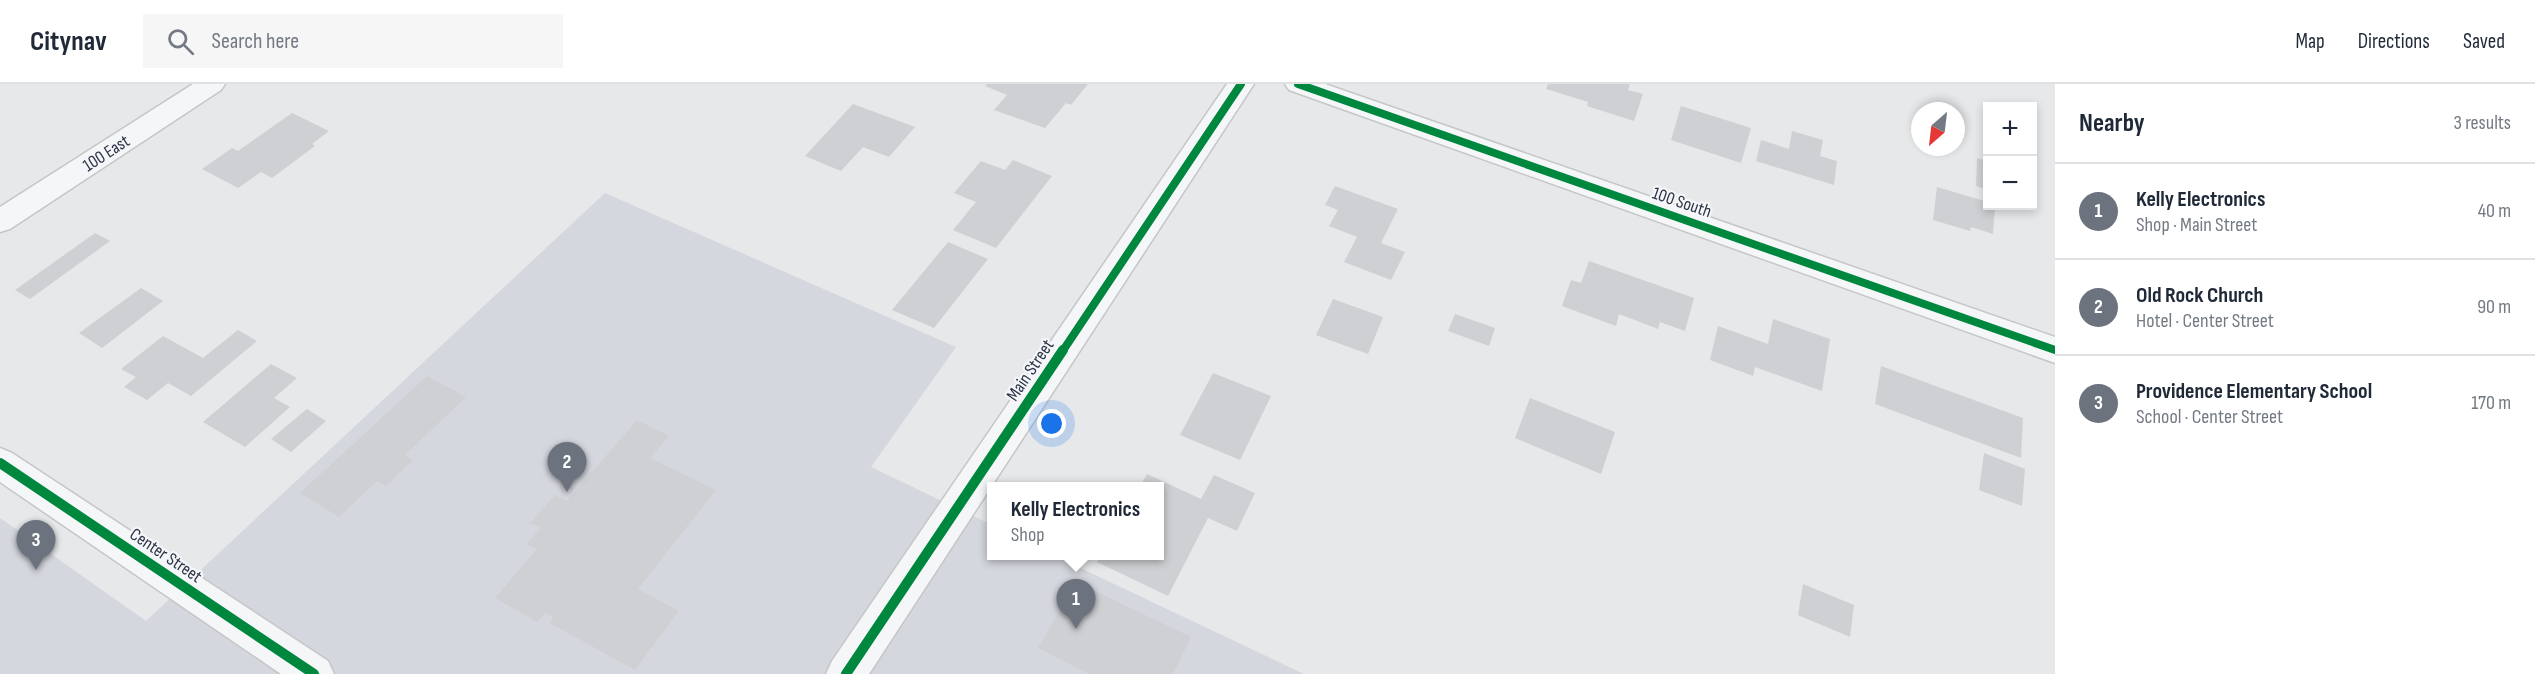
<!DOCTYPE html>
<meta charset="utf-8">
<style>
:root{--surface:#fff;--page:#f6f6f7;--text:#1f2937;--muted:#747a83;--line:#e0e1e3;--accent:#6c737f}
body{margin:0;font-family:"Sofia Sans Condensed",sans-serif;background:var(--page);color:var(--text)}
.controls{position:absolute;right:18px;top:18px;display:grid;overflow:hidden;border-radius:0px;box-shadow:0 3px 9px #0003}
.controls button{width:54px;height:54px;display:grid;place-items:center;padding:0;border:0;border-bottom:2px solid var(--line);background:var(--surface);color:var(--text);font:30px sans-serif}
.compass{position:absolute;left:1911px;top:18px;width:54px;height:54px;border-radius:50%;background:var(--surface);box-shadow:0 3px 9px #0003;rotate:208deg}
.you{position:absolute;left:1052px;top:340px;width:21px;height:21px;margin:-15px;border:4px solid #fff;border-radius:50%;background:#1a73e8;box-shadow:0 0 0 9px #1a73e833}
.badge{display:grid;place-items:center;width:39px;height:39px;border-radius:50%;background:var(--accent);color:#fff;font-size:20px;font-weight:700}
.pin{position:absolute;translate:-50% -50px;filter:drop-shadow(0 2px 3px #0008)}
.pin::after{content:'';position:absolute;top:32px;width:21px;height:18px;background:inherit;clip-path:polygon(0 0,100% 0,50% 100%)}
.popup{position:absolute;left:987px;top:398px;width:177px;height:78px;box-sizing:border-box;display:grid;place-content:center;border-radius:0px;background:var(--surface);filter:drop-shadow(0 2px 4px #0005);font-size:20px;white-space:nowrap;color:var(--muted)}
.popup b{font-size:22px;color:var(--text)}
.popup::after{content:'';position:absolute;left:50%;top:100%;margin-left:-12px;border:12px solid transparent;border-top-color:var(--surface)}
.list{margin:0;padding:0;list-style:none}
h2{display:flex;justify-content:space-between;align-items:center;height:78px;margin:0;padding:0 24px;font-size:26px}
h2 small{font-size:20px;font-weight:400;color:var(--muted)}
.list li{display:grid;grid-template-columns:39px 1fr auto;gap:18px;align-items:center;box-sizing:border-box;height:96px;padding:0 24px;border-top:2px solid var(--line)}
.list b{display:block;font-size:22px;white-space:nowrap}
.list p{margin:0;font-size:20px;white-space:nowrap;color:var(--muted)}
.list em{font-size:20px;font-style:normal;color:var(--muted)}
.icon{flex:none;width:33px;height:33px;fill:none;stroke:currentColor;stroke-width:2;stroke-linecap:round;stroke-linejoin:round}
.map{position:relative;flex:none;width:2055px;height:590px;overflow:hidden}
header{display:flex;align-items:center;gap:36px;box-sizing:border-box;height:84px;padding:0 30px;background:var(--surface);border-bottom:2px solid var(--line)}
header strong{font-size:28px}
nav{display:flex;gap:33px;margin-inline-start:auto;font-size:21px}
.search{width:420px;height:54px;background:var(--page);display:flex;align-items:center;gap:15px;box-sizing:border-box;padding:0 21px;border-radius:0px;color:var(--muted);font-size:22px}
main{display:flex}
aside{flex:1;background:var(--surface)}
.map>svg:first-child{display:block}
.built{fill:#d4d7dd}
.building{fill:#ced0d3}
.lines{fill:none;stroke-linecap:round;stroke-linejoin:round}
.minor-casing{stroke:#c4c6c8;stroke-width:3}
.minor{fill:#f5f6f7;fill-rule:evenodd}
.cycleway-far1-casing{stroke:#f4f6f9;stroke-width:11}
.cycleway-casing{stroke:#f4f6f9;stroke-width:14}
.cycleway-far1{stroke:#00873e;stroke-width:8}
.cycleway{stroke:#00873e;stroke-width:10}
.labels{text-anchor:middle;stroke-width:4.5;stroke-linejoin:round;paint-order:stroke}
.street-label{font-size:18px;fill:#2b3445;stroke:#f4f6f9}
</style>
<header>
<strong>Citynav</strong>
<div class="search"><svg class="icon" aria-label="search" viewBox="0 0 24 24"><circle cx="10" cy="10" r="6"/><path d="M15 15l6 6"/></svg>Search here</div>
<nav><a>Map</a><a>Directions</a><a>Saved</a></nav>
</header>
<main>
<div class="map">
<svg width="2055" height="590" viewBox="0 0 2055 590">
<rect width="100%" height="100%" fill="#e6e8ea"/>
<!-- built -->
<path class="built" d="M605 109 956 263 871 383 992 441V472H1055L1304 590H0V434L146 537Z"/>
<!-- building -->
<path class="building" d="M987 0H1088L1071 21 1066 19 1045 44 994 26 1007 11 985 2Z
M1548 0H1630L1628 6 1643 10 1634 37 1587 22 1588 18 1546 5Z
M853 20 915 43 889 73 863 63 841 87 805 72Z
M1681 22 1751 44 1741 79 1671 56Z
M292 29 329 47 312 60 315 62 272 94 261 88 238 104 202 85 232 64 238 67Z
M1792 47 1823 56 1820 72 1837 77 1834 101 1756 77 1761 56 1789 65Z
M1977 74 1988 77V106L1976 102Z
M1013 76 1052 92 996 164 953 146 976 118 954 109 981 77 1005 86Z
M1335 102 1398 125 1381 159 1405 168 1391 196 1344 178 1357 153 1329 142 1338 126 1325 121Z
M1937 103 1988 118V122H1995L1993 150 1971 143 1970 147 1933 136Z
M95 149 110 157 30 215 15 206Z
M948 158 988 175 934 244 892 226Z
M1589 177 1694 214 1685 247 1660 238 1658 245 1619 230 1616 242 1562 222 1571 196 1581 199Z
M141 204 163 217 102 264 79 249Z
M1333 215 1383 233 1368 270 1316 251Z
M1455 230 1495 244 1489 262 1448 247Z
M1773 235 1830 255 1822 307 1755 283 1753 292 1710 276 1718 242 1768 260Z
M238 246 257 257 191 312 168 299 147 316 124 303 136 293 121 285 163 252 203 274Z
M271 280 297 294 274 314 290 323 245 363 203 338Z
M1881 282 2023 334 2021 374 1875 320Z
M1213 289 1271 312 1240 376 1180 351Z
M427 292 466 313 405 371 413 376 386 402 377 397 339 433 300 409Z
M1530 314 1615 348 1601 390 1515 354Z
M307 325 326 337 291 368 271 355Z
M637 336 669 352 650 374 716 406 638 505 679 527 635 586 550 539 553 533 546 529 537 538 495 514 537 465 526 460 541 444 530 439 555 411 567 417Z
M1984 369 2025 385 2022 422 1979 406Z
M1147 390 1201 415 1214 391 1255 409 1237 447 1208 434 1168 512 1097 478 1101 472H1160V402H1140Z
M1076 498 1191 553 1173 590H1089L1038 564Z
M1803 500 1854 521 1850 553 1798 531Z"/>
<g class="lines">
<!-- minor casing -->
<g class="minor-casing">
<path id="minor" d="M193 0H225L221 6 10 145 0 148V123Z
M1227 0H1254L869 590H826L832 577Z
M1285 0H1325L2055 253V279L1289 6Z
M0 364 12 369 328 577 334 590H281L0 398Z"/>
</g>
<!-- minor -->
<use href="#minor" class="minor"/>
<!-- cycleway-far1 casing -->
<g class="cycleway-far1-casing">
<path id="cycleway-far1" d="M1298 0 2055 266
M1062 268 1241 0"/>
</g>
<!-- cycleway casing -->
<g class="cycleway-casing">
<path id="cycleway" d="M0 379 314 590
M846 590 1063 266"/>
</g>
<!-- cycleway-far1 -->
<use href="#cycleway-far1" class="cycleway-far1"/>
<!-- cycleway -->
<use href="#cycleway" class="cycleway"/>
</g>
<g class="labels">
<!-- street labels -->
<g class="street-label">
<text transform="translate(106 69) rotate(-33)" y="6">100 East</text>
<text transform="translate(1682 118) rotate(19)" y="6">100 South</text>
<text transform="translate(1030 286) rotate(-56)" y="6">Main Street</text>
<text transform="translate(166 471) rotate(34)" y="6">Center Street</text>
</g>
</g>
</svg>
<div class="controls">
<button>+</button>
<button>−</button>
</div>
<svg class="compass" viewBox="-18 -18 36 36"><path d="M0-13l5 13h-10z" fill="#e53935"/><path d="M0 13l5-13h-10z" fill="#747a83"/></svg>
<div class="you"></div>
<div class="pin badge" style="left:1076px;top:545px">1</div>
<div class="popup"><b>Kelly Electronics</b>Shop</div>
<div class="pin badge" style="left:567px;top:408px">2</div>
<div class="pin badge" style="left:36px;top:486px">3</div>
</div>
<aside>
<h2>Nearby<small>3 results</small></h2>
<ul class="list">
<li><span class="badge">1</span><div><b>Kelly Electronics</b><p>Shop · Main Street</p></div><em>40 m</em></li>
<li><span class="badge">2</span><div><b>Old Rock Church</b><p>Hotel · Center Street</p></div><em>90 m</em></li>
<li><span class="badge">3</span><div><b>Providence Elementary School</b><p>School · Center Street</p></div><em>170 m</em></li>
</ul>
</aside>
</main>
